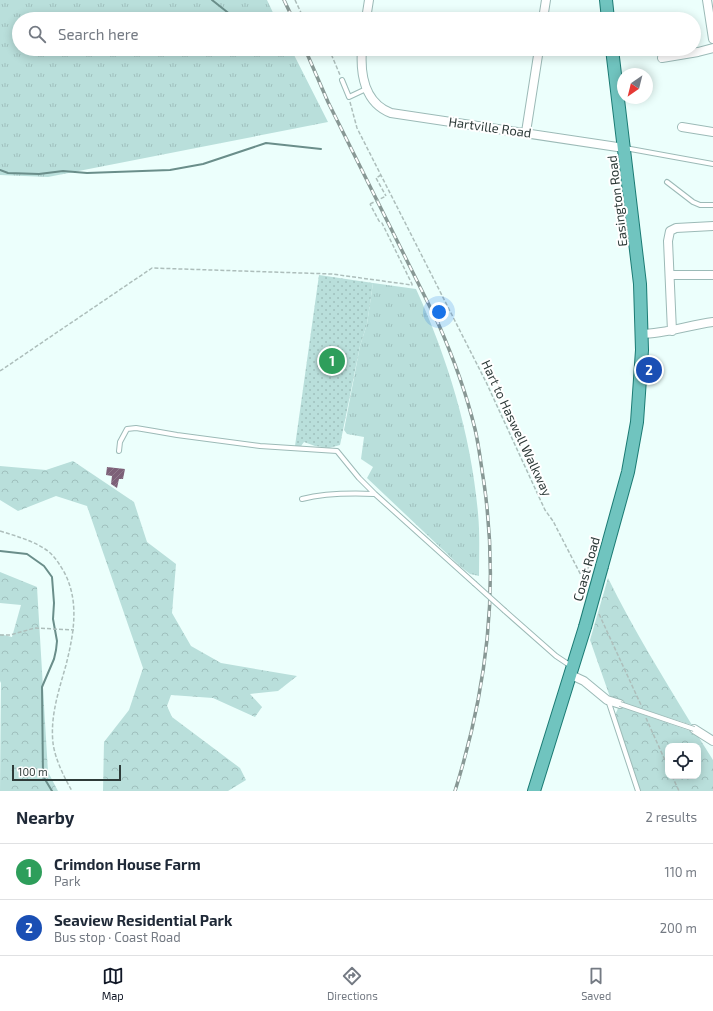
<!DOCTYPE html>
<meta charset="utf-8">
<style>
:root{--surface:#fff;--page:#f6f6f7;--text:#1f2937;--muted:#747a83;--line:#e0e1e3;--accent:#111827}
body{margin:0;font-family:"Exo 2",sans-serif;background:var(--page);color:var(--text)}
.controls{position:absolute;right:12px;bottom:12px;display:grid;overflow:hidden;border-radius:8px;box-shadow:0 2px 10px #0003}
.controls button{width:36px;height:36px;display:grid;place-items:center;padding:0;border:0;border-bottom:1px solid var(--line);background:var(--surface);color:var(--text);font:20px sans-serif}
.compass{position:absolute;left:617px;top:68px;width:36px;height:36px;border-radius:50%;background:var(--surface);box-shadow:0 2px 10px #0003;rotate:215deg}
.scale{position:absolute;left:12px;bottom:10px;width:109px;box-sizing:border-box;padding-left:4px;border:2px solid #2e3b39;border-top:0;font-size:11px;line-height:14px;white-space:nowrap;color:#2e3b39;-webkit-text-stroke:3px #fff;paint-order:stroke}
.you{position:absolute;left:439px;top:312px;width:14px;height:14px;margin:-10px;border:3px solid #fff;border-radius:50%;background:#1a73e8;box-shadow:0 0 0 6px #1a73e833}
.badge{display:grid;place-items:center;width:26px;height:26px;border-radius:50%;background:var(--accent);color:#fff;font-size:13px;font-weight:700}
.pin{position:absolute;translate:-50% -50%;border:2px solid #fff;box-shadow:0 1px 4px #0006}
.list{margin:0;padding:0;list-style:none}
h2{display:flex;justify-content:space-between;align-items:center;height:52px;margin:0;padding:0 16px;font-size:17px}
h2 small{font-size:13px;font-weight:400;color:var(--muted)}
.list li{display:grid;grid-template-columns:26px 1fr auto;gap:12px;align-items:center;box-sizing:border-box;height:56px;padding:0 16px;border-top:1px solid var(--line)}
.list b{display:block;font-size:15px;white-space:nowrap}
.list p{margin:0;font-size:13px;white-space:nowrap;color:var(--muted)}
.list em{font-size:13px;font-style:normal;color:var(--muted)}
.icon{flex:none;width:22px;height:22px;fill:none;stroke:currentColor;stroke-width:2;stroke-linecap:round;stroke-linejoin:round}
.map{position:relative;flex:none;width:713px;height:791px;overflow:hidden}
.search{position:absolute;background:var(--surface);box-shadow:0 2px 10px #0003;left:12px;right:12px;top:12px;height:44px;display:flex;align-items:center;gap:10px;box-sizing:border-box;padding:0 14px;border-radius:22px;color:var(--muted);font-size:15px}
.sheet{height:164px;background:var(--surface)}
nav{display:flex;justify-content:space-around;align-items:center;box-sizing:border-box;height:56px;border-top:1px solid var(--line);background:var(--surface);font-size:11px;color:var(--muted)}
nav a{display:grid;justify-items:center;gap:2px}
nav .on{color:var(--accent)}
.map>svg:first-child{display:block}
.grass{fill:url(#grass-tufts)}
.forest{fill:url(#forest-crowns);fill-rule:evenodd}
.park{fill:url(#park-dots)}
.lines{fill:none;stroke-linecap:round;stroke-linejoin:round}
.stream{stroke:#6a8e8a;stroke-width:2}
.building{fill:url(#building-hatch)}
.lane-casing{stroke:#9cbab7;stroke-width:6}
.street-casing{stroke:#9cbab7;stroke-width:10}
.primary-casing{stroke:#1b7b74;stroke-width:14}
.path{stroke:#adbebb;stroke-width:1.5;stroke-dasharray:4 2;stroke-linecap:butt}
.lane{stroke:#fff;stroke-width:4}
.street{stroke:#fff;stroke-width:8}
.primary{stroke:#70c4bf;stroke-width:12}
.rail-casing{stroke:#889895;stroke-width:3.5}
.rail{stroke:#fff;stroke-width:2;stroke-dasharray:6;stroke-linecap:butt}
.lane-bridge-casing{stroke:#9cbab7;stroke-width:6;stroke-linecap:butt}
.primary-bridge-casing{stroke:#1b7b74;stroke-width:14;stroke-linecap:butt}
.path-bridge{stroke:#adbebb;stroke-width:1.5;stroke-dasharray:4 2;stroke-linecap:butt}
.lane-bridge{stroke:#fff;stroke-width:4}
.primary-bridge{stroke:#70c4bf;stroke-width:12}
.labels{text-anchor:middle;stroke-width:4;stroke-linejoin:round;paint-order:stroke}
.street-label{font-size:13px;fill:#2e3b39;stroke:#fff}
</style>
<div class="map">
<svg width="713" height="791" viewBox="0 0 713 791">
<defs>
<pattern id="grass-tufts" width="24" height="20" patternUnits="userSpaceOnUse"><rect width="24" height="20" fill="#b9dfdb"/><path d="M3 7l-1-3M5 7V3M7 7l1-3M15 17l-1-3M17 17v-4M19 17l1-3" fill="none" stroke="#9fc0bd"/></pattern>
<pattern id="forest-crowns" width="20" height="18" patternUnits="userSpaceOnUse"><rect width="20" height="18" fill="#b9dfdb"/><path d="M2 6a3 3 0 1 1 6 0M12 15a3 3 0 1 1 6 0" fill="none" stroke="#9fc0bd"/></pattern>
<pattern id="park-dots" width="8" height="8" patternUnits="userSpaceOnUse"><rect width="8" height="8" fill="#b9dfdb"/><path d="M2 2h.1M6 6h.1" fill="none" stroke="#9fc0bd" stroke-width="1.8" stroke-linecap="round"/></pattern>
<pattern id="building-hatch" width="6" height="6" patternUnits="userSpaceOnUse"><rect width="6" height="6" fill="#7d6078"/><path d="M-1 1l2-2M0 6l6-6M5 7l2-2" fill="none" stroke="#8e798b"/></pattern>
</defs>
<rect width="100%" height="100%" fill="#ecfffc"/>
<!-- grass -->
<path class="grass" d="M0 0H267L276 19H19V49H291L328 122 48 177 0 175Z
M373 283 416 289C448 359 471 435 478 513 480 534 479 555 479 576L470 574 461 567 367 478 373 467 361 459 364 437 347 434 344 430 360 346 367 324Z"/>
<!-- forest -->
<path class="forest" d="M73 461 134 502 147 542 176 564 172 613 191 646 221 663 297 676 278 691 250 694 262 707 255 717 213 698 171 695 167 706 172 717 240 768 246 780 228 791H103L104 742 129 710 143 668 87 506 56 496 18 511 0 500V466L46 470Z
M0 572 37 587 48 772 58 791H0L1 683 0 681V634L12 637 21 605 0 603Z
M608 578C633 629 663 677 692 725L619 702 610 697 590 640Z
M619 706 696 733 713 760V791H640L615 715ZM668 746H698V776H668Z"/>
<!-- park -->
<path class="park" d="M319 275 373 283 367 324 360 346 340 445 329 448 315 446 304 442 301 446H295Z"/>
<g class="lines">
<!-- stream -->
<path class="stream" d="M212 0 236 19
M0 170 8 173 39 174 63 171 87 173 170 170 203 164 266 143 321 149
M0 551 27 554 44 566 52 577 54 603 53 619 57 641 56 650 54 659 42 687 43 776 52 791"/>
</g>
<!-- building -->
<path class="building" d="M107 467 125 469 123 479H119L117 488 111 484 112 476 106 475Z"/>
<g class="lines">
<!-- lane casing -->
<g class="lane-casing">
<path id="lane" d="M342 80 349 97 366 89
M625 148 713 164
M667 182 693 202 700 205H713
M119 451 120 442 127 429 136 428 154 431 177 435 260 446 337 451 359 478 375 494 474 583
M302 499C326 493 350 493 374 494
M505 611 556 656 571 666
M608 700 638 791"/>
</g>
<!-- street casing -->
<g class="street-casing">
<path id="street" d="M707 0 713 39
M366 19 369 0
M543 19 546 0
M362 49C360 75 365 103 391 113L624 148
M662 58 698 52 713 48
M682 127 713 132
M526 132 539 49
M670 275H713
M672 331 668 241 670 231 676 228 713 226
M641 334C666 334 689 325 713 322
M569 674 584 681 607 700 620 704
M694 729 713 741"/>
</g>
<!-- primary casing -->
<g class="primary-casing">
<path id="primary" d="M606 0 608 19
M602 566 628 472 637 422 642 350 640 284 612 49
M534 791 585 627"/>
</g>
<!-- path -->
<path class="path" d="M295 0 304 19
M329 49 340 75
M350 102 357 128 486 382 545 510 553 521 586 585
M381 175 376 178 386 196
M0 371 152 268 332 274 412 285V284L382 223 379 221 370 204
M0 531C16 536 31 540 45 549 53 554 58 562 63 570 80 600 74 633 66 665 59 690 50 716 53 743 55 759 64 777 72 791
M585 581 592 553H596
M599 614 641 705
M0 635H10L35 628 74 630
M646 718 668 767
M672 776 679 791"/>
<!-- lane -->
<use href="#lane" class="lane"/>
<!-- street -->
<use href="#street" class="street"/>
<!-- primary -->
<use href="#primary" class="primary"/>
<!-- rail casing -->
<g class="rail-casing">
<path id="rail" d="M284 0 293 19
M305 49 328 102 438 323C453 357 466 392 475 429 479 446 481 465 484 483 499 589 487 689 455 791"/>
</g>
<!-- rail -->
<use href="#rail" class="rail"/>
<!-- lane-bridge casing -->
<g class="lane-bridge-casing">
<path id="lane-bridge" d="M474 583 505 611
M620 704 694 729"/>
</g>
<!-- primary-bridge casing -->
<g class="primary-bridge-casing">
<path id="primary-bridge" d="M585 627 602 566"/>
</g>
<!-- path-bridge -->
<path class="path-bridge" d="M370 204 386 196"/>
<!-- lane-bridge -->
<use href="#lane-bridge" class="lane-bridge"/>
<!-- primary-bridge -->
<use href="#primary-bridge" class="primary-bridge"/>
</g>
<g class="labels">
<!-- street labels -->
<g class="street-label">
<text transform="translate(490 127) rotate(8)" y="5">Hartville Road</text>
<text transform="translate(617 201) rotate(-97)" y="5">Easington Road</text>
<text transform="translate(517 428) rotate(65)" y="5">Hart to Haswell Walkway</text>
<text transform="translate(586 569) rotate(-74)" y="5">Coast Road</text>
</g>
</g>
</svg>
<div class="controls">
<button><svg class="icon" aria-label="locate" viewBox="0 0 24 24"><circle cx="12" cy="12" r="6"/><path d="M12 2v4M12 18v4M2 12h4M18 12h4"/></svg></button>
</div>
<svg class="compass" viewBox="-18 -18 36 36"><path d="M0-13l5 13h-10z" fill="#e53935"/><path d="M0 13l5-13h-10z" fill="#747a83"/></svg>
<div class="scale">100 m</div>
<div class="you"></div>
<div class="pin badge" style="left:332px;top:361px;background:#2e9e5b">1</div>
<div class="pin badge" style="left:649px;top:370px;background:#1a4fb4">2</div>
<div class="search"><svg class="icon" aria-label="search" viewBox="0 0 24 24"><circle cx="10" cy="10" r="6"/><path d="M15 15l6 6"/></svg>Search here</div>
</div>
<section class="sheet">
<h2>Nearby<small>2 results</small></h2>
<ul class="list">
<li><span class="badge" style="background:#2e9e5b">1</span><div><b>Crimdon House Farm</b><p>Park</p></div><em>110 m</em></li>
<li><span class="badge" style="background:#1a4fb4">2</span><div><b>Seaview Residential Park</b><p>Bus stop · Coast Road</p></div><em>200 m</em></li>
</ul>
</section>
<nav>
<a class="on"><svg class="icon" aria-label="map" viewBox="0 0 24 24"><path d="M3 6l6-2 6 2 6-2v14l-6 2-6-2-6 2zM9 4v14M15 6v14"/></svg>Map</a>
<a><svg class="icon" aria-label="directions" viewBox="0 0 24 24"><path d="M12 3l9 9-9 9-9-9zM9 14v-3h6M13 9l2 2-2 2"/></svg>Directions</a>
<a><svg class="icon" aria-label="saved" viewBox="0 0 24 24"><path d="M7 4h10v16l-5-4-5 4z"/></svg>Saved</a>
</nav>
